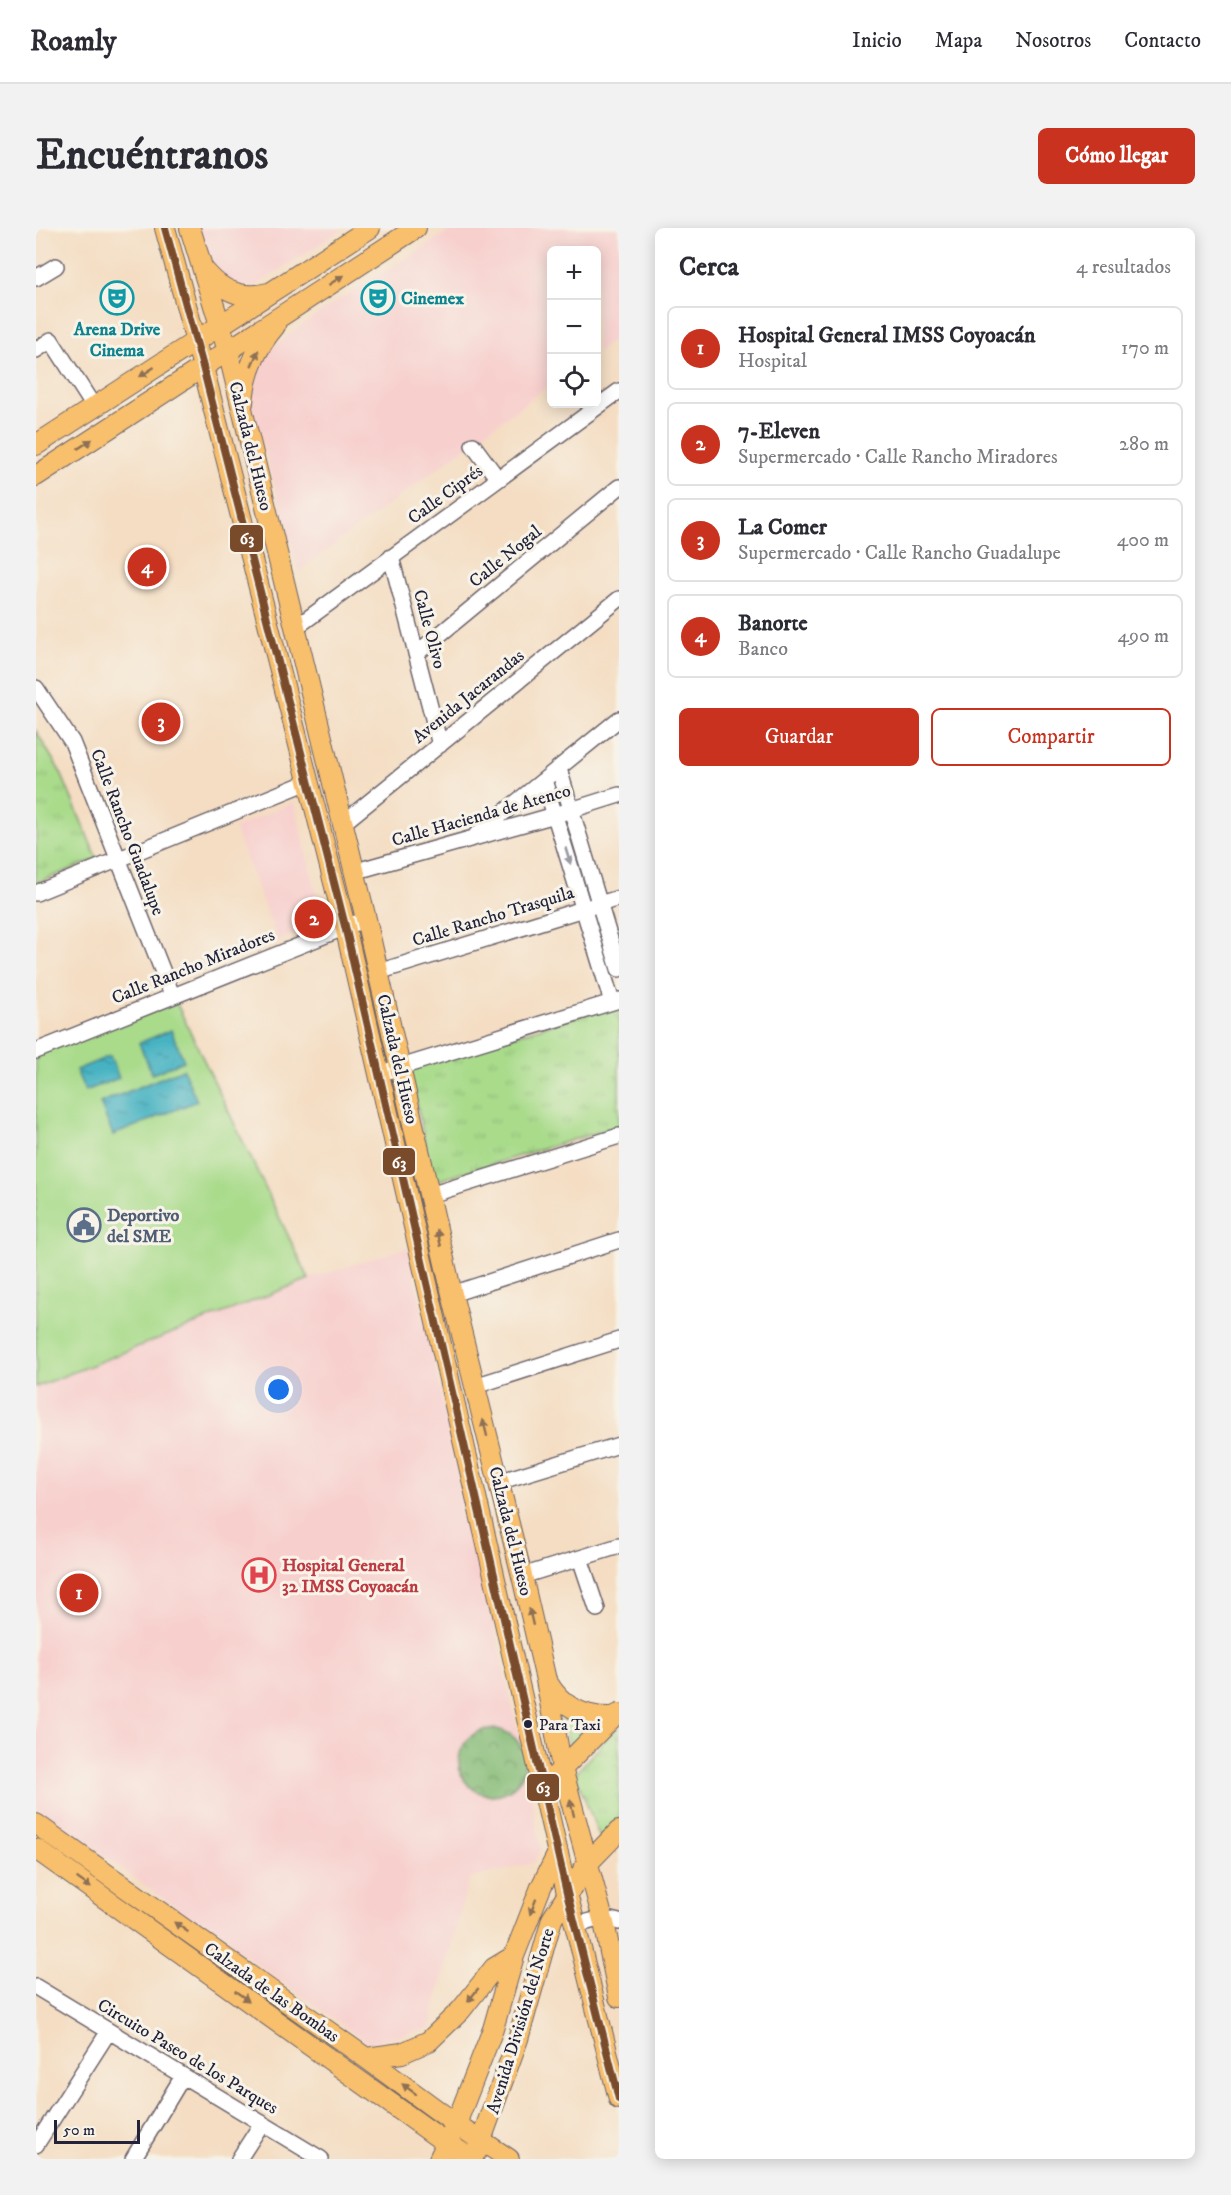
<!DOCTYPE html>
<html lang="es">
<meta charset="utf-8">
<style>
:root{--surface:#fff;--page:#f2f2f3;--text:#2b2b33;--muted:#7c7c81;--line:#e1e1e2;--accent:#c8321e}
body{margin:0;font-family:"IM FELL DW Pica",serif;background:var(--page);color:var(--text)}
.controls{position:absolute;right:18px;top:18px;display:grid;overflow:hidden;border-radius:9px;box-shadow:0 3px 15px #0003}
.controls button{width:54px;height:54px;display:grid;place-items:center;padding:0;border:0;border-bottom:2px solid var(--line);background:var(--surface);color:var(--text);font:30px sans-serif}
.scale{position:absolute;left:18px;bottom:15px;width:86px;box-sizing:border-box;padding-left:6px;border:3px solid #22223b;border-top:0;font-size:16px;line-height:21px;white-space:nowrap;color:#22223b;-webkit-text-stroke:4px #f7f3e8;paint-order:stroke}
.you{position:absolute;left:243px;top:1162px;width:21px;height:21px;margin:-15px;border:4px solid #fff;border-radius:50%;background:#1a73e8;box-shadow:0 0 0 9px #1a73e833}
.badge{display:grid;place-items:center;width:39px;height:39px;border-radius:50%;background:var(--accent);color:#fff;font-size:20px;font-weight:700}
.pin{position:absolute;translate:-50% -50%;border:3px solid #fff;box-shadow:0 2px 6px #0006}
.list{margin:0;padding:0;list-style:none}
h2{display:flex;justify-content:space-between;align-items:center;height:78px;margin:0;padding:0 24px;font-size:26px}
h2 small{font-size:20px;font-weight:400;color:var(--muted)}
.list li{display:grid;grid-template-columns:39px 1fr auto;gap:18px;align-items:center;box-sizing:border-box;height:84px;margin:0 12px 12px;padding:0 12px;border:2px solid var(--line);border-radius:9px}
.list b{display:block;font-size:22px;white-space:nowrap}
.list p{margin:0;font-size:20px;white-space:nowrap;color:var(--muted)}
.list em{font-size:20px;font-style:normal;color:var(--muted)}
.actions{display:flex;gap:12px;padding:18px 24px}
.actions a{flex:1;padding:14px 0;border:2px solid var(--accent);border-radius:9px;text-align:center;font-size:21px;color:var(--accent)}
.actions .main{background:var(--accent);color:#fff}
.icon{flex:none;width:33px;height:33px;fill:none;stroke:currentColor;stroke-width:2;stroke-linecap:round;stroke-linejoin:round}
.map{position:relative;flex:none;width:583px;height:1931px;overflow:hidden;border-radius:9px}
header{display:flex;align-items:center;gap:36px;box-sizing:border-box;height:84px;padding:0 30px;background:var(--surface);border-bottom:2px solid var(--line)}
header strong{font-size:28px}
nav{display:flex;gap:33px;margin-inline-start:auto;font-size:21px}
.intro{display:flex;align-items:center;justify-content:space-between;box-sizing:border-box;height:144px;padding:0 36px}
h1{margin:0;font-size:42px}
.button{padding:15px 27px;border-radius:9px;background:var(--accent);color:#fff;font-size:21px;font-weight:700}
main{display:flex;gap:36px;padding:0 36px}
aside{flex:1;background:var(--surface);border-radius:9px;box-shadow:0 3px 15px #0003}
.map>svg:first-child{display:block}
.built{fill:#f7d0ce}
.grass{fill:url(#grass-tufts);stroke:#667e63;stroke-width:1.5}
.forest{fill:url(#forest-crowns);stroke:#546e59;stroke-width:1.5}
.pitch{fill:#a9db8b;stroke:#667e63;stroke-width:1.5}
.water{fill:url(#water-ripples);stroke:#346a7e;stroke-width:1.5}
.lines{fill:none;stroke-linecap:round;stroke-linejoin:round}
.minor-casing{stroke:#6c636a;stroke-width:18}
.major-casing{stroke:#6c636a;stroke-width:22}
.minor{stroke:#fff;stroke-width:15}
.major{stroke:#f8bf6c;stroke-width:20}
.bus-1-casing{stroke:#f7f3e8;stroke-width:12}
.bus-1{stroke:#7a4b2a;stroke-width:8}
.oneway{fill:#8d7054}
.oneway2{fill:#9c9ca7}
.bus-dot{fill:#22223b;stroke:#f7f3e8;stroke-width:2}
.labels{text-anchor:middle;stroke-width:6;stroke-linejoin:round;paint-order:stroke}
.bus-label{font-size:16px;fill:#22223b;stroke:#f7f3e8;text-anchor:start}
.culture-label{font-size:18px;font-weight:bold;fill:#0d838f;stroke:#f7f3e8;text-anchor:start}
.street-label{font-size:18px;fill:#22223b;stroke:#f7f3e8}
.service-label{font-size:18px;font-weight:bold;fill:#4e5e75;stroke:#f7f3e8;text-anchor:start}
.health-label{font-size:18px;font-weight:bold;fill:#be3a42;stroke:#f7f3e8;text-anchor:start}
.line-badge{stroke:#f7f3e8;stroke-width:2}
.badge-label{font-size:16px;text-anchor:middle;font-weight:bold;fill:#fff}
</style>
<header>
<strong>Roamly</strong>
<nav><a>Inicio</a><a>Mapa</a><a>Nosotros</a><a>Contacto</a></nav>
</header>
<div class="intro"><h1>Encuéntranos</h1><a class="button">Cómo llegar</a></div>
<main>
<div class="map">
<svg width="583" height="1931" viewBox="0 0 583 1931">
<defs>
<pattern id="grass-tufts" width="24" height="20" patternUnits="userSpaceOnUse" patternTransform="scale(1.5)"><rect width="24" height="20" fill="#a9db8b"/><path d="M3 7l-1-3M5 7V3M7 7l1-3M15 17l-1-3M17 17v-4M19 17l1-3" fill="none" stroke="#91bc79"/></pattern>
<pattern id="forest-crowns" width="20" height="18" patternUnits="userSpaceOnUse" patternTransform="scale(1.5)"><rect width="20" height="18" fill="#86bb77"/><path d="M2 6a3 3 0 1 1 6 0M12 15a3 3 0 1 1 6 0" fill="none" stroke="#6d9863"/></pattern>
<pattern id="water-ripples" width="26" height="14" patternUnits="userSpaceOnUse" patternTransform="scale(1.5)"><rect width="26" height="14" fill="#46b3c2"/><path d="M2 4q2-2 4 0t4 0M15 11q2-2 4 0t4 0" fill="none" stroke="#3a919f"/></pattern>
</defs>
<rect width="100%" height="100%" fill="#f7f3e8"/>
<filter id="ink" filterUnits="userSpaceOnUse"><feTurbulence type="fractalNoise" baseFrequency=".0167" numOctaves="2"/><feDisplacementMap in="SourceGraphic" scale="12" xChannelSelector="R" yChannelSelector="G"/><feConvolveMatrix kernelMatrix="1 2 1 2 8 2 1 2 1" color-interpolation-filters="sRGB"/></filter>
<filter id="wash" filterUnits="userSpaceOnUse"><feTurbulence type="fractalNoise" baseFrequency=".008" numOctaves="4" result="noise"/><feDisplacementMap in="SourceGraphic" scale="24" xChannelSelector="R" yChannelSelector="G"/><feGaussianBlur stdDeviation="1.35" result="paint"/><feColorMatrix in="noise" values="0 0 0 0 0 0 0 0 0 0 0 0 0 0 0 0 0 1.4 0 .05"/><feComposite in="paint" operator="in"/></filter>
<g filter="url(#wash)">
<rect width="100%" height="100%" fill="#f4ddc2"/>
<!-- built -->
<path class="built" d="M161 0H308L218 59 192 57 179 48Z
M418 0H583V108L561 124 560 22H516L515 156 263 343 216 179 217 156 232 123 281 86Z
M258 574 287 693 242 713 198 600Z
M372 1019 489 1535 505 1621 497 1635 433 1651 393 1800 332 1815 0 1580V1159L273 1051Z"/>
<!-- grass -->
<path class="grass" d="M0 503 25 545 61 631 0 655Z
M583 776V898L397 954 373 839Z
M522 1473 555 1497 534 1519Z
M583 1499V1591L564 1610 539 1546 578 1502Z"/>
<!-- forest -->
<path class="forest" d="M423 1534a33 33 0 1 1 66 0a33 33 0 1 1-66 0Z"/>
<!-- pitch -->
<path class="pitch" d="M138 770 273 1051 0 1159V826Z"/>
<!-- water -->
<path class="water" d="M135 802 148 833 116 846 103 815Z
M74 828 83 850 49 863 40 842Z
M147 841 161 873 77 907 64 875Z"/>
</g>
<g filter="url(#ink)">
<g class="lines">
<!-- minor casing -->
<g class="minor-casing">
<path id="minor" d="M0 50 20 38
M0 122 15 112 58 179
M437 217 462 251
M355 329 404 517
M259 400 583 163
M380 426 583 259
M0 460 36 514 136 767
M523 541 583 741
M508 552 576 774
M306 596 583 371
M440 607 583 491
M317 644 519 587 583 567
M0 665 272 554
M342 744 583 670
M0 823 330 691
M342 846 583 772
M394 967 583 908
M416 1066 583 1012
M439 1158 583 1112
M462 1254 583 1217
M544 1330 561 1381
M486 1348 583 1318
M540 1697 566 1690 583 1694
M0 1759 285 1931
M0 1917 73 1803
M97 1931 147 1848
M203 1931 226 1895"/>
</g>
<!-- major casing -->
<g class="major-casing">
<path id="major" d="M129 0 167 139 309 698 531 1665 583 1871
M154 0 192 123 330 691 416 1066 486 1348 510 1452 526 1540 569 1699 583 1769
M168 42C184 62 206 72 232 65
M207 175C209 146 220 120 239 98
M0 217 334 0
M0 248 380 0
M512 1455C526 1479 549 1490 577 1489
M519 1548 577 1489 583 1486
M0 1596 330 1830 420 1896 473 1931
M0 1621 410 1915 437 1931
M330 1830 366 1825 393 1813 425 1782 458 1740 478 1728
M441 1923 482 1811 516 1691 551 1636 583 1603
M403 1931 420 1896 457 1801 478 1728 505 1659 522 1625"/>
</g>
<!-- minor -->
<use href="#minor" class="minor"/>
<!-- major -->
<use href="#major" class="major"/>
<!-- bus-1 casing -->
<g class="bus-1-casing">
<path id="bus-1" d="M129 0 167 139 309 698 531 1665 583 1871"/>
</g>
<!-- bus-1 -->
<use href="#bus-1" class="bus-1"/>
</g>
<!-- one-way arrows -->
<defs><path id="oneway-solid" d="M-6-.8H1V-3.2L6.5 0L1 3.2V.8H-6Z" transform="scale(1.5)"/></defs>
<g class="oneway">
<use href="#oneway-solid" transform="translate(300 52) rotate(-33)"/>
<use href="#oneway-solid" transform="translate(219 130) rotate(-66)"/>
<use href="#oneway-solid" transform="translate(111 144) rotate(147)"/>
<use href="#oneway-solid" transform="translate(49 216) rotate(-33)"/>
<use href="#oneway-solid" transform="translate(403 1010) rotate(-103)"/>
<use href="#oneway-solid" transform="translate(449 1200) rotate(-104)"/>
<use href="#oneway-solid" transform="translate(495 1389) rotate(-103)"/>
<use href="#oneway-solid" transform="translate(536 1580) rotate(-104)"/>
<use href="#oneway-solid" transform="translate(48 1655) rotate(35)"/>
<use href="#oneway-solid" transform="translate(497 1679) rotate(111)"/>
<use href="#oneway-solid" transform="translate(145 1699) rotate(-145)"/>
<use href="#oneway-solid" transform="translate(437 1767) rotate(128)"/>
<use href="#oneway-solid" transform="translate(206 1768) rotate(36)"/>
<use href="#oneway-solid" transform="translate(373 1861) rotate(-144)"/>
</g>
<use class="oneway2" href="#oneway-solid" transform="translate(532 628) rotate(73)"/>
</g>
<!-- icons -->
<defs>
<g id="theatre-ring" transform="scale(1.725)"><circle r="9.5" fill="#f7f3e8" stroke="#0f9aa8" stroke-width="1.5"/><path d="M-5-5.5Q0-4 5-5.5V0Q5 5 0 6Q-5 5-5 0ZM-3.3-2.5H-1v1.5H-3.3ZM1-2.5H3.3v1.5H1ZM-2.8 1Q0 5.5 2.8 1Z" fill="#0f9aa8"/></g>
<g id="civic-ring" transform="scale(1.725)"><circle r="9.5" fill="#f7f3e8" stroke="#5c6f8a" stroke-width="1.5"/><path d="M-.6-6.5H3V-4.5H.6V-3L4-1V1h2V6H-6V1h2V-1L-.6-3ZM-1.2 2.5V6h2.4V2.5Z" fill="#5c6f8a"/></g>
<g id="hospital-ring" transform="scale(1.725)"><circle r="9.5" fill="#f7f3e8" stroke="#e0444e" stroke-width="1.5"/><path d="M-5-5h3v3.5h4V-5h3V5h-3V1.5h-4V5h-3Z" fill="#e0444e"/></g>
</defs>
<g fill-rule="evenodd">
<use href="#theatre-ring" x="81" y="70"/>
<use href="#theatre-ring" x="342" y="70"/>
<use href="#civic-ring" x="48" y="997"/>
<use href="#hospital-ring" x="223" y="1347"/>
</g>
<!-- markers -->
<circle class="bus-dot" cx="492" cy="1496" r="5"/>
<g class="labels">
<!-- bus labels -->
<g class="bus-label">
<text x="503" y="1502">Para Taxi</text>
</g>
<!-- culture labels -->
<g class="culture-label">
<text x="365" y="76">Cinemex</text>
<text x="81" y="107" text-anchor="middle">Arena Drive<tspan x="81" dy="21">Cinema</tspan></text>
</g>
<!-- street labels -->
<g class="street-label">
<text transform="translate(215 218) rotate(76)" y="6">Calzada del Hueso</text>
<text transform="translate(409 266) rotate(-36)" y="6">Calle Ciprés</text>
<text transform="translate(469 328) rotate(-39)" y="6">Calle Nogal</text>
<text transform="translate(394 401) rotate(75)" y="6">Calle Olivo</text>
<text transform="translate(432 468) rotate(-39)" y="6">Avenida Jacarandas</text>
<text transform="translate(445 587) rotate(-16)" y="6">Calle Hacienda de Atenco</text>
<text transform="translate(92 604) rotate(69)" y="6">Calle Rancho Guadalupe</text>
<text transform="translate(457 688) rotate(-17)" y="6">Calle Rancho Trasquila</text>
<text transform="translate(157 738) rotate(-22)" y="6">Calle Rancho Miradores</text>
<text transform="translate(362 831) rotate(77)" y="6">Calzada del Hueso</text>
<text transform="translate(475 1303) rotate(76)" y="6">Calzada del Hueso</text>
<text transform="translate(236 1764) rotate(35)" y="6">Calzada de las Bombas</text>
<text transform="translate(484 1793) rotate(-73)" y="6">Avenida División del Norte</text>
<text transform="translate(152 1828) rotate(31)" y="6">Circuito Paseo de los Parques</text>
</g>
<!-- service labels -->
<g class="service-label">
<text x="71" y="993">Deportivo<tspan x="71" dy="21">del SME</tspan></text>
</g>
<!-- health labels -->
<g class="health-label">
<text x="246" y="1343">Hospital General<tspan x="246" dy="21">32 IMSS Coyoacán</tspan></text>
</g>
</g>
<g class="line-badge">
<rect x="193" y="296" width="35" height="29" rx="6" fill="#7a4b2a"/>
<rect x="346" y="919" width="34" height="29" rx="6" fill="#7a4b2a"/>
<rect x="490" y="1545" width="34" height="29" rx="6" fill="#7a4b2a"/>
</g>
<g class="badge-label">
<text x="211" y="316">63</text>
<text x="363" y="940">63</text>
<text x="507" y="1565">63</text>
</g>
</svg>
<div class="controls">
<button>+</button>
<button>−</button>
<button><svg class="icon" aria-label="locate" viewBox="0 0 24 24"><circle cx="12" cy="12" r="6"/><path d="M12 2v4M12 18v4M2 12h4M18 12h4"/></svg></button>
</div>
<div class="scale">50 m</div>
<div class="you"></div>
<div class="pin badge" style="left:43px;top:1365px">1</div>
<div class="pin badge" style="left:278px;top:691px">2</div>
<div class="pin badge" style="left:125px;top:494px">3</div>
<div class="pin badge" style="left:111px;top:339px">4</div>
</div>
<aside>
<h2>Cerca<small>4 resultados</small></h2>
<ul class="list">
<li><span class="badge">1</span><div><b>Hospital General IMSS Coyoacán</b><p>Hospital</p></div><em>170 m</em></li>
<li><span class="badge">2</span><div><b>7-Eleven</b><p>Supermercado · Calle Rancho Miradores</p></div><em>280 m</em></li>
<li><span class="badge">3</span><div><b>La Comer</b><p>Supermercado · Calle Rancho Guadalupe</p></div><em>400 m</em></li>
<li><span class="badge">4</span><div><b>Banorte</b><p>Banco</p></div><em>490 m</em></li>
</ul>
<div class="actions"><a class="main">Guardar</a><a>Compartir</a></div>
</aside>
</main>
